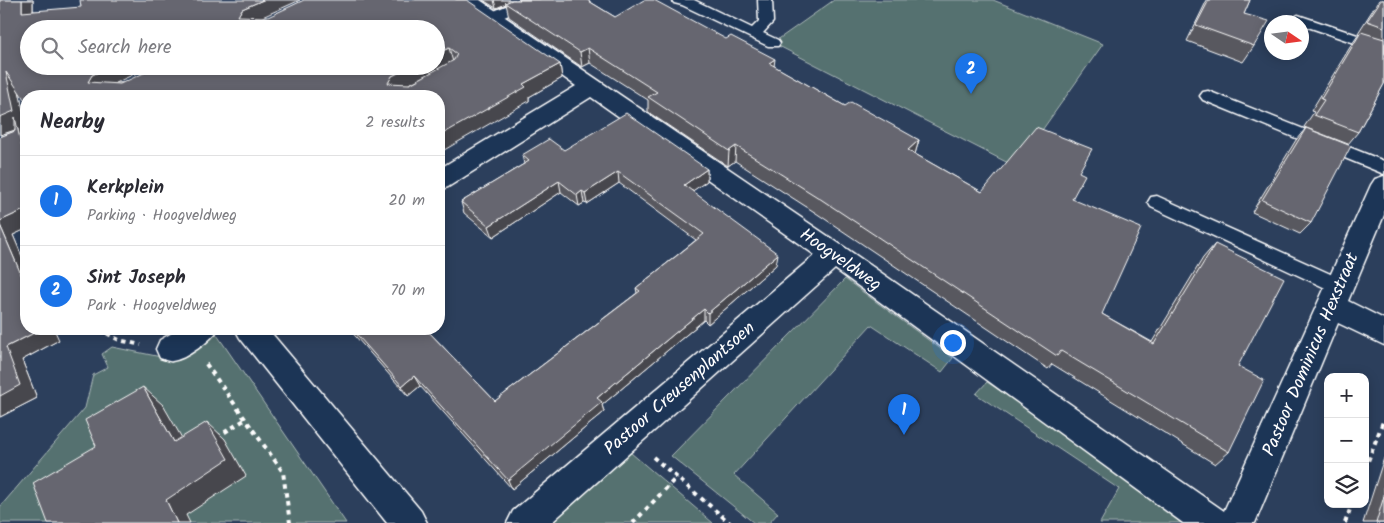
<!DOCTYPE html>
<meta charset="utf-8">
<style>
:root{--surface:#fff;--page:#f2f2f3;--text:#2b2b33;--muted:#7c7c81;--line:#e1e1e2;--accent:#1a73e8}
body{margin:0;font-family:Kalam,sans-serif;background:var(--page);color:var(--text)}
.controls{position:absolute;right:15px;bottom:15px;display:grid;overflow:hidden;border-radius:10px;box-shadow:0 2px 12px #0003}
.controls button{width:45px;height:45px;display:grid;place-items:center;padding:0;border:0;border-bottom:1px solid var(--line);background:var(--surface);color:var(--text);font:25px sans-serif}
.compass{position:absolute;left:1264px;top:15px;width:45px;height:45px;border-radius:50%;background:var(--surface);box-shadow:0 2px 12px #0003;rotate:103deg}
.you{position:absolute;left:952px;top:342px;width:18px;height:18px;margin:-12px;border:4px solid #fff;border-radius:50%;background:#1a73e8;box-shadow:0 0 0 8px #1a73e833}
.badge{display:grid;place-items:center;width:32px;height:32px;border-radius:50%;background:var(--accent);color:#fff;font-size:16px;font-weight:700}
.pin{position:absolute;translate:-50% -41px;filter:drop-shadow(0 1px 2px #0008)}
.pin::after{content:'';position:absolute;top:26px;width:18px;height:15px;background:inherit;clip-path:polygon(0 0,100% 0,50% 100%)}
.list{margin:0;padding:0;list-style:none}
h2{display:flex;justify-content:space-between;align-items:center;height:65px;margin:0;padding:0 20px;font-size:21px}
h2 small{font-size:16px;font-weight:400;color:var(--muted)}
.list li{display:grid;grid-template-columns:32px 1fr auto;gap:15px;align-items:center;box-sizing:border-box;height:90px;padding:0 20px;border-top:1px solid var(--line)}
.list b{display:block;font-size:19px;white-space:nowrap}
.list p{margin:0;font-size:16px;white-space:nowrap;color:var(--muted)}
.list em{font-size:16px;font-style:normal;color:var(--muted)}
.icon{flex:none;width:28px;height:28px;fill:none;stroke:currentColor;stroke-width:2;stroke-linecap:round;stroke-linejoin:round}
.map{position:relative;flex:none;width:1384px;height:523px;overflow:hidden}
.search{position:absolute;background:var(--surface);box-shadow:0 2px 12px #0003;left:20px;top:20px;width:425px;height:55px;display:flex;align-items:center;gap:12px;box-sizing:border-box;padding:0 18px;border-radius:28px;color:var(--muted);font-size:19px}
.panel{position:absolute;background:var(--surface);box-shadow:0 2px 12px #0003;left:20px;top:90px;width:425px;height:245px;border-radius:20px}
.map>svg:first-child{display:block}
.green{fill:#54716f;stroke:#aab8b7}
.lines{fill:none;stroke-linecap:round;stroke-linejoin:round}
.lane-casing{stroke:#fff;stroke-width:3}
.street-casing{stroke:#fff;stroke-width:3}
.path{stroke:#fff;stroke-width:4;stroke-dasharray:4.5 4.5;stroke-linecap:butt}
.lane{fill:#1d3557;fill-rule:evenodd}
.street{fill:#1d3557;fill-rule:evenodd}
.wall{fill:#58585f;stroke:#fff;fill-rule:evenodd}
.shaded-wall{fill:#47474e;stroke:#fff}
.building{fill:#66666f;stroke:#fff;fill-rule:evenodd}
.labels{text-anchor:middle;stroke-width:4;stroke-linejoin:round;paint-order:stroke}
.street-label{font-size:18px;fill:#fff;stroke:#1d3557}
</style>
<div class="map">
<svg width="1384" height="523" viewBox="0 0 1384 523">
<rect width="100%" height="100%" fill="#2c3f5c"/>
<filter id="ink" filterUnits="userSpaceOnUse"><feTurbulence type="fractalNoise" baseFrequency=".02" numOctaves="2"/><feDisplacementMap in="SourceGraphic" scale="10" xChannelSelector="R" yChannelSelector="G"/><feConvolveMatrix kernelMatrix="1 2 1 2 8 2 1 2 1" color-interpolation-filters="sRGB"/></filter>
<g filter="url(#ink)">
<!-- green -->
<path class="green" d="M834 0H993L1103 44 1016 167 773 43Z
M845 279 953 358 942 372 871 325 734 475 778 513 769 523H754L671 456Z
M215 332 346 523H0V507L85 408 93 375 108 367 102 354 112 347 171 359Z
M987 382 1195 521 1193 523H1100L1119 489 976 394Z
M624 447 713 523H542Z"/>
<g class="lines">
<!-- lane casing -->
<g class="lane-casing">
<path id="lane" d="M520 0H539L537 3 497 20H487L485 17 487 14Z
M672 0H694L752 28 759 21 758 0H772L773 22 763 33 778 40 780 43 778 46H768L682 5 674 3Z
M1298 15 1384 44V53L1302 25V22H1293L1291 19Z
M1208 91 1384 161V174L1203 100 1200 96 1203 92Z
M1157 196 1346 281 1349 286 1346 291 1339 294 1332 291 1151 207 1148 202 1151 197Z"/>
</g>
<!-- street casing -->
<g class="street-casing">
<path id="street" d="M457 0H480L844 247 1224 511 1371 185 1375 179 1384 176V215L1348 301 1384 319V345L1338 323 1255 523H1183L835 269 551 523H507L513 511 815 255 591 97 448 187 439 190V169L576 86 460 4Z
M179 329H218C212 340 185 360 172 361 169 362 164 359 160 358L156 349 160 340Z
M235 329H268L421 511 427 523H387L240 338Z"/>
</g>
<!-- path -->
<path class="path" d="M99 329 119 340 141 345
M206 364 283 472 290 523
M217 437 246 419
M653 457 730 523
M1365 469 1384 419
M633 523 677 477
M1345 523 1352 504"/>
<!-- lane -->
<use href="#lane" class="lane"/>
<!-- street -->
<use href="#street" class="street"/>
</g>
<!-- wall -->
<path class="wall" d="M0 0H33V11L263 17 560 64 562 78 529 97V101L439 96 19 91 26 124V126H24L26 129V229L13 235 26 266V329L59 340 22 360 37 398 0 417V137L15 131V130L0 135ZM29 29 436 66 115 83Z
M483 0H587L615 17 774 66 845 106 919 140 915 154 982 192 1079 173 1072 199 1102 314 1152 342 1203 258 1215 244 1238 366 1229 452 1215 464 1052 364 1048 369 816 213 735 161 728 166 648 112V100L590 63 582 67 509 17 506 4 496 8Z
M1207 0H1250L1244 14 1254 46 1243 62 1187 41Z
M1379 0H1384V84L1358 132 1348 144 1304 127 1314 112 1311 111 1352 44 1359 34 1358 33Z
M1306 128 1311 223 1300 234 1252 212 1296 140Z
M564 150 707 169V181L692 191 776 265 708 324 704 320 602 405 604 412 512 489 420 386 408 396 349 329H426L495 401 637 293 636 288 696 240 619 183 587 204 584 203 579 206 561 192 493 237 464 213 461 202 524 164 522 155Z
M1384 458V523H1363Z"/>
<!-- shaded-wall -->
<path class="shaded-wall" d="M22 0H33V25L22 12Z
M263 0H300L249 23 238 16 242 9Z
M494 0H515L505 3 506 4 496 8Z
M449 48 453 62 397 90 388 83 392 76 412 66H436V54Z
M588 48 590 63 582 67 580 52Z
M775 59 773 74 769 63Z
M560 64 562 78 529 97V101L439 153V136L523 84Z
M112 66H152L102 89 88 82 92 75Z
M6 72 18 86 26 124V126H24L26 129V166L18 129 0 135V117Z
M919 140 915 154 908 150Z
M736 146 735 161 728 166 729 151Z
M707 169V181L684 197V185Z
M618 172 619 183 587 204 585 193Z
M559 181 561 192 493 237 489 226Z
M582 191 584 203 579 206 577 195Z
M26 209V229L13 235 26 266V286L0 225V221Z
M778 254 776 265 708 324V313Z
M704 309V320L602 405 604 412 512 489 508 480 597 398Z
M42 329H54L59 340 22 360 37 398 0 417V396L6 347Z
M414 376 420 386 408 396 402 386Z
M143 387 163 405 194 459 174 442Z
M207 422 225 439 246 476 186 515 190 523H177L166 500Z"/>
<!-- building -->
<path class="building" d="M0 0H22V12L81 7 80 0H263L242 9 238 16 268 17 304 0H467L560 64 523 84 526 87 439 136V96H26V102L6 72 14 111 0 117ZM29 29H436V54L449 48 457 54 454 60 410 84 388 83 392 76 412 66H159L120 84 88 82 92 75 112 66H29Z
M512 0H587L615 17 644 0H654L726 39 731 36 775 59 769 63 845 106 851 102 919 140 908 150 982 192 1036 127 1092 149 1079 172 1085 175 1072 199 1141 228 1102 314 1154 344 1215 244 1284 278 1238 366 1264 380 1229 452 1061 351 1057 356 819 198 736 146 729 151 648 97 657 92 588 48 580 52 505 3Z
M1209 0H1250L1244 14 1269 21 1254 46 1196 25Z
M1381 0H1384V27L1367 21Z
M1361 32 1384 39V84L1358 132 1314 115 1324 100 1321 99Z
M626 113 707 169 684 185 778 254 708 313 704 309 597 398 602 402 508 480 414 376 402 386 352 329H426L495 401 640 291 636 288 704 234 618 172 585 193 582 191 577 195 559 181 489 226 461 202 529 161 522 155 549 139 564 150Z
M15 117 26 166V209L0 221V137L15 131Z
M1306 128 1351 146 1311 223 1262 200Z
M0 225 26 286V329H42L6 347 20 385 0 396Z
M143 387 174 442 207 422 228 459 166 500 177 523H48L33 483 96 446 85 420Z
M1384 496V523H1376Z"/>
</g>
<g class="labels">
<!-- street labels -->
<g class="street-label">
<text transform="translate(841 259) rotate(35)" y="6">Hoogveldweg</text>
<text transform="translate(1310 354) rotate(-67)" y="6">Pastoor Dominicus Hexstraat</text>
<text transform="translate(679 388) rotate(-41)" y="6">Pastoor Creusenplantsoen</text>
</g>
</g>
</svg>
<div class="controls">
<button>+</button>
<button>−</button>
<button><svg class="icon" aria-label="layers" viewBox="0 0 24 24"><path d="M12 4l9 5-9 5-9-5zM3 14l9 5 9-5"/></svg></button>
</div>
<svg class="compass" viewBox="-18 -18 36 36"><path d="M0-13l5 13h-10z" fill="#e53935"/><path d="M0 13l5-13h-10z" fill="#7c7c81"/></svg>
<div class="you"></div>
<div class="pin badge" style="left:904px;top:435px">1</div>
<div class="pin badge" style="left:971px;top:94px">2</div>
<div class="search"><svg class="icon" aria-label="search" viewBox="0 0 24 24"><circle cx="10" cy="10" r="6"/><path d="M15 15l6 6"/></svg>Search here</div>
<section class="panel">
<h2>Nearby<small>2 results</small></h2>
<ul class="list">
<li><span class="badge">1</span><div><b>Kerkplein</b><p>Parking · Hoogveldweg</p></div><em>20 m</em></li>
<li><span class="badge">2</span><div><b>Sint Joseph</b><p>Park · Hoogveldweg</p></div><em>70 m</em></li>
</ul>
</section>
</div>
